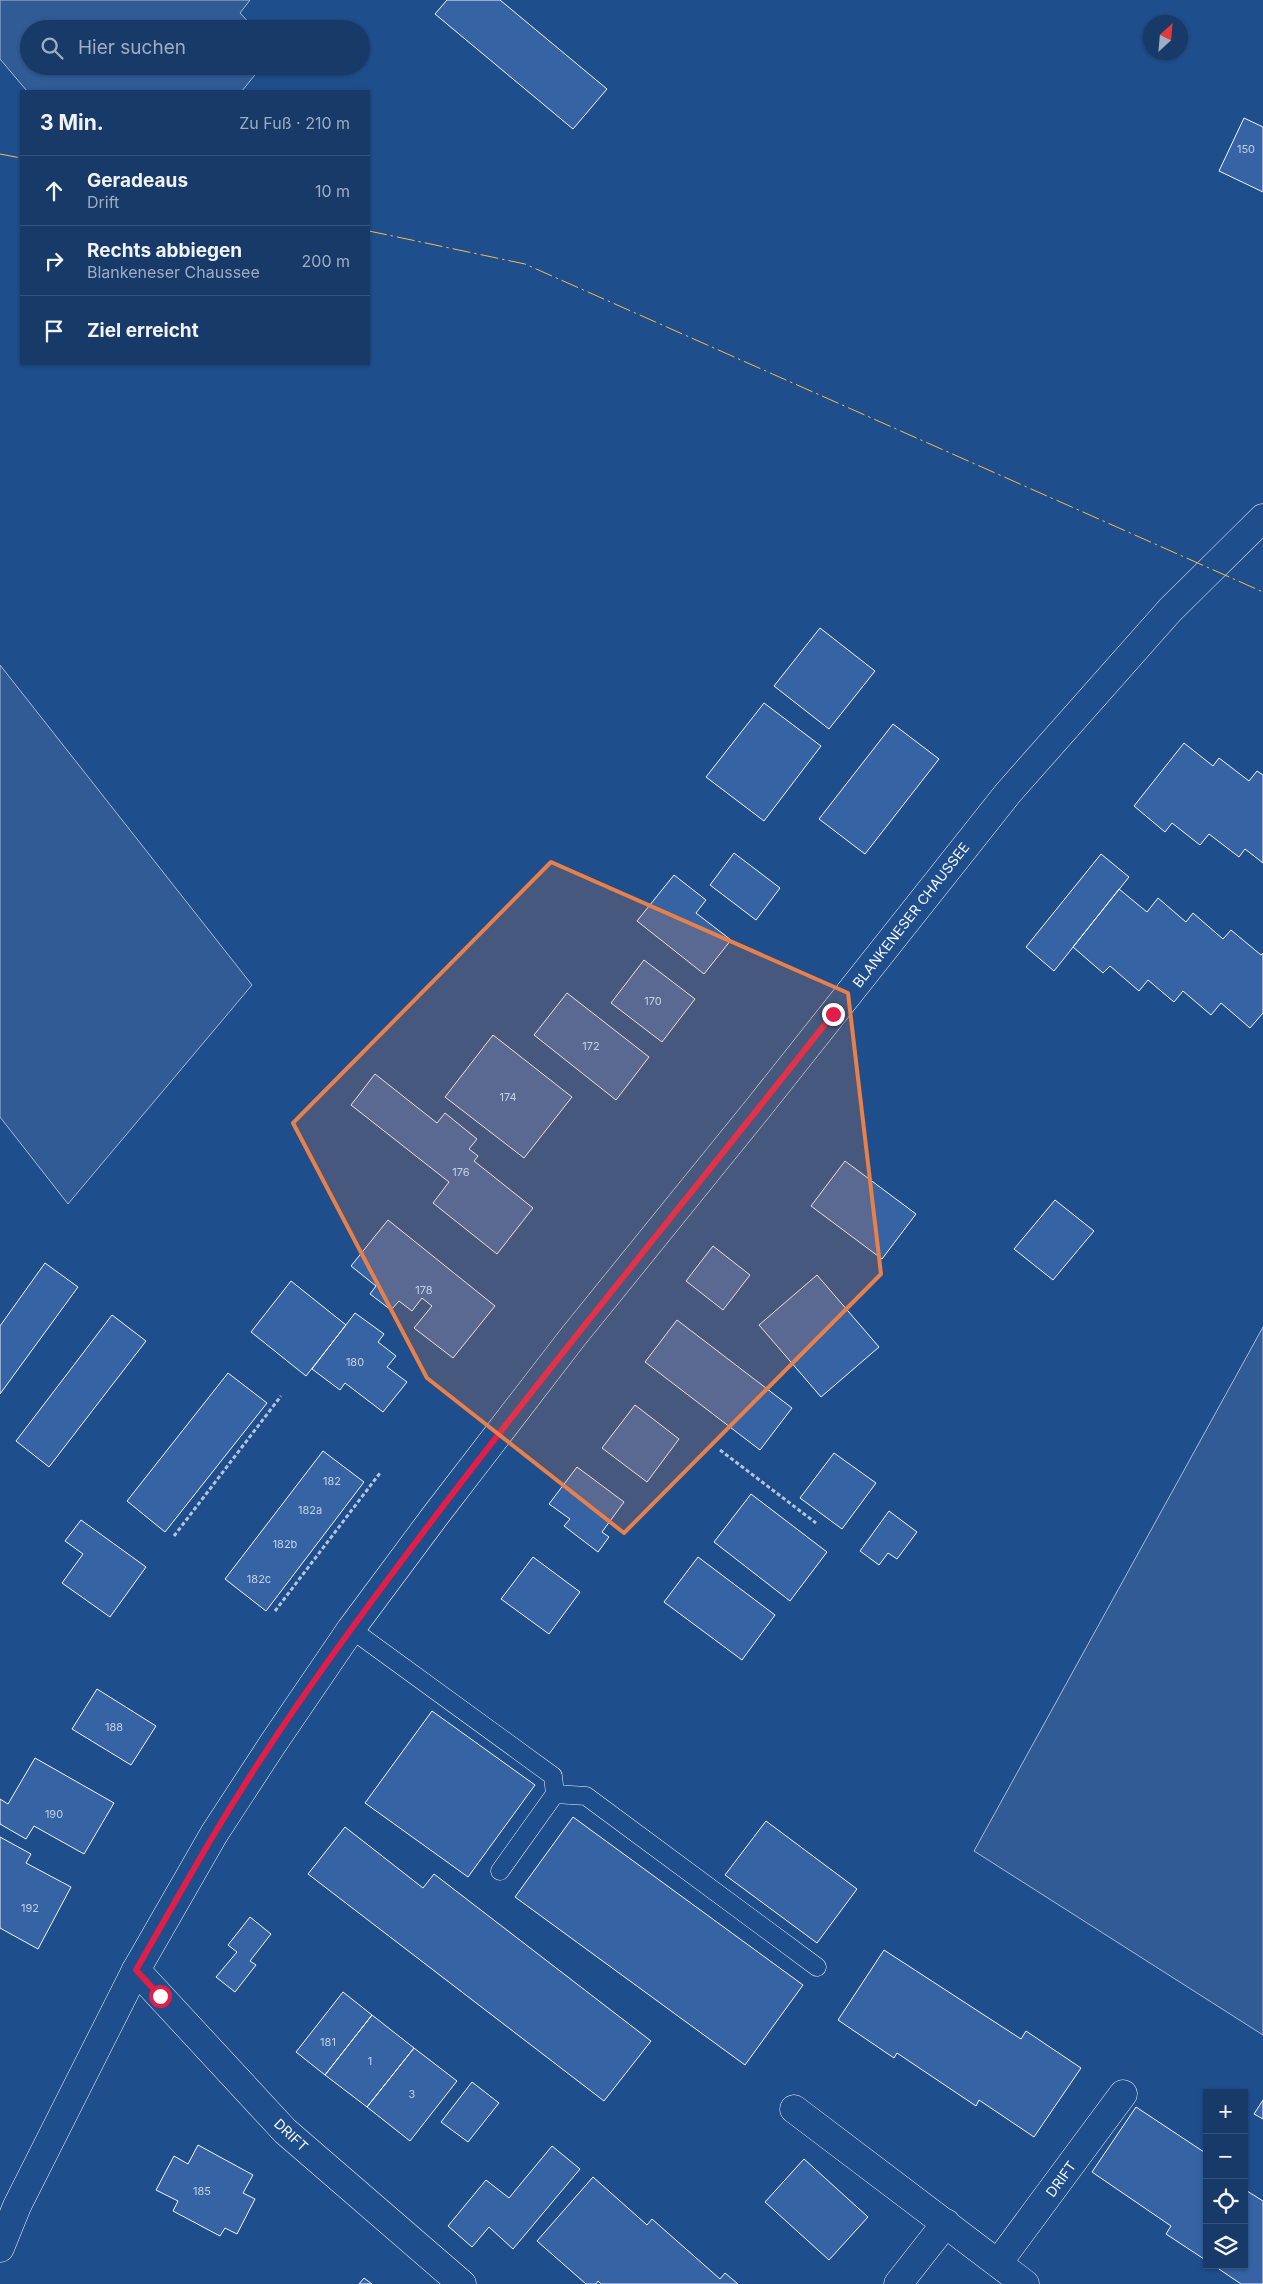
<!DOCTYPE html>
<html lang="de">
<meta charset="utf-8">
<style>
:root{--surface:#173a69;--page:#20416f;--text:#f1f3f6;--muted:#9eadc0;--line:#36547d}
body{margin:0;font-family:Inter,sans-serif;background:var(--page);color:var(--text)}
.controls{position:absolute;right:15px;bottom:15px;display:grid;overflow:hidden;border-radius:0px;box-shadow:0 1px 4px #0004}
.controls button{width:45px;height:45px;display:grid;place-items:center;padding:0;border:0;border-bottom:1px solid var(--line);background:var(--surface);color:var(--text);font:25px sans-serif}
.compass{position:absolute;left:1143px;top:15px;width:45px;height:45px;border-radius:50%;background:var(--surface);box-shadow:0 1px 4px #0004;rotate:26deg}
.stop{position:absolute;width:15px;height:15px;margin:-11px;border:4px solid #e11d48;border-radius:50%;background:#fff}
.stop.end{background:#e11d48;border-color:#fff;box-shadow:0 1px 5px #0008}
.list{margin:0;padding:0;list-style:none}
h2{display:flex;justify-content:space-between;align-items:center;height:65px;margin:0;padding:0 20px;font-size:21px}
h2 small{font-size:16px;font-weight:400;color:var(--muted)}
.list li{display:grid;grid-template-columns:32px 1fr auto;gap:15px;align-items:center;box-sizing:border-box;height:70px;padding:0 20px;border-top:1px solid var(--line)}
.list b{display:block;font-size:19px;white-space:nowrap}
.list p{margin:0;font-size:16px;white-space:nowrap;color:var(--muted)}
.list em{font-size:16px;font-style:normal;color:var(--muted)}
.icon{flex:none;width:28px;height:28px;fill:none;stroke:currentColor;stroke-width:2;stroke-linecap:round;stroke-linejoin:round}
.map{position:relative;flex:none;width:1263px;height:2284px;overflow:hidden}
.search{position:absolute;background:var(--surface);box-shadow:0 1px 4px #0004;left:20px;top:20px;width:350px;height:55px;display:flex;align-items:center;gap:12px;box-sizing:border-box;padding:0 18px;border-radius:28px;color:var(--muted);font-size:19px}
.panel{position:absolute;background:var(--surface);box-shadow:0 1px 4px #0004;left:20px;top:90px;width:350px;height:275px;border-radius:0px}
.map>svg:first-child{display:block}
.green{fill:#305b95;stroke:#a8bbd7}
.building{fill:#3563a3;stroke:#f2f6ff}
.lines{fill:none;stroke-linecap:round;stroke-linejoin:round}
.service-casing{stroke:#f2f6ff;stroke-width:19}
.minor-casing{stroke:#f2f6ff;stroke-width:29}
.secondary-casing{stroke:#f2f6ff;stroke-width:29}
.path{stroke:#b3c4dc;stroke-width:3;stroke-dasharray:4 2.5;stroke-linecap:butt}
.service{stroke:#1f4e8c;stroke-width:18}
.minor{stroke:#1f4e8c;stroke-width:28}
.secondary{stroke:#1f4e8c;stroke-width:28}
.power{stroke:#ffb74d;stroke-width:1;stroke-dasharray:18 4 2.5 4;stroke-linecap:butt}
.route{stroke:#e11d48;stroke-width:6}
.marked{fill:#ea8049;fill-opacity:0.2;stroke:#ea8049;stroke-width:4;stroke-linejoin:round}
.labels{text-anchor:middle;stroke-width:4;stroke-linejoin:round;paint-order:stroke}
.number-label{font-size:11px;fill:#c3d1e8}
.street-label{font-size:14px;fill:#f2f6ff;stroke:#1f4e8c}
</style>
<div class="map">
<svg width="1263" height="2284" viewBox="0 0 1263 2284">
<rect width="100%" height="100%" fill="#1f4e8c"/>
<!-- green -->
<path class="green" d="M0 0H250L240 13 255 29H29V66H262L242 91H27L0 59Z
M0 665 252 985 68 1204 0 1117Z
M1263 1327V2035L974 1851Z"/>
<!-- building -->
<path class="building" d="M447 0H500L607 89 573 129 435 14Z
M1244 118 1263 127V192L1219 171Z
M820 628 875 671 829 729 774 686Z
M764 703 821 746 764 821 706 777Z
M893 724 939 759 865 854 819 819Z
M1184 743 1213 766 1219 758 1249 781 1257 771 1263 775V863L1245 849 1239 857 1209 834 1200 845 1172 823 1165 832 1134 806Z
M734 853 780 888 756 920 710 885Z
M1101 854 1129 877 1054 971 1026 947Z
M674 875 706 900 696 913 731 940 704 974 637 921Z
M1119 889 1147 912 1158 898 1186 922 1193 913 1223 939 1231 930 1261 955 1263 953V1013L1250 1028 1221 1003 1211 1015 1183 991 1174 1002 1148 980 1139 991 1110 966 1103 973 1073 947Z
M644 960 695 999 662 1042 611 1003Z
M567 993 649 1057 616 1100 534 1035Z
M493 1035 572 1097 524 1158 445 1097Z
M375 1074 437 1123 445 1113 477 1139 469 1149 478 1156 474 1161 533 1208 497 1254 433 1203 449 1182 351 1105Z
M845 1161 916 1214 882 1259 811 1206Z
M1055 1200 1094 1231 1053 1280 1014 1249Z
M388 1220 495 1306 453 1358 414 1328 432 1306 422 1298 412 1311 399 1301 391 1310 370 1294 376 1286 351 1266Z
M713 1246 750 1275 723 1310 686 1281Z
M45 1263 78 1287 0 1394V1326Z
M817 1275 879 1347 821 1397 759 1325Z
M291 1281 346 1325 306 1376 251 1332Z
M355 1313 384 1334 378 1342 396 1356 387 1367 407 1382 383 1412 345 1383 340 1390 312 1369Z
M112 1315 146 1341 49 1467 16 1441Z
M677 1320 792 1408 760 1450 645 1362Z
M228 1373 267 1403 165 1532 127 1501Z
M635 1405 679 1439 647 1482 602 1448Z
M323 1451 364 1482 266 1611 225 1579Z
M834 1453 876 1483 842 1529 800 1498Z
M577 1467 624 1502 602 1532 609 1537 598 1552 564 1526 570 1519 549 1504Z
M751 1494 827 1552 790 1601 714 1542Z
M889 1511 917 1532 897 1559 888 1553 879 1565 860 1551Z
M81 1520 146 1567 110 1617 62 1583 83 1554 65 1541Z
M533 1557 580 1592 549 1634 501 1599Z
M698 1557 775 1615 742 1660 664 1602Z
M97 1689 156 1726 131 1765 72 1729Z
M432 1711 535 1785 468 1877 365 1803Z
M35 1758 114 1803 84 1854 34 1826 26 1839 0 1824V1799L8 1804Z
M573 1817 803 1985 745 2065 515 1897Z
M766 1821 857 1889 817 1943 725 1875Z
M345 1827 423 1888 434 1874 651 2041 604 2101 308 1874Z
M0 1837 31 1854 26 1863 71 1887 38 1949 0 1928Z
M250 1917 271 1934 250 1961 256 1965 235 1992 216 1977 237 1952 228 1945Z
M884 1950 1021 2039 1026 2031 1081 2068 1034 2137 979 2100 976 2106 897 2053 894 2058 838 2020Z
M343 1992 372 2015 325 2075 296 2052Z
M372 2015 414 2048 367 2107 325 2075Z
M414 2048 457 2081 410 2141 367 2107Z
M472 2082 499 2103 468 2142 441 2122Z
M1263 2100V2119L1254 2114Z
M1136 2107 1207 2154V2261L1166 2234 1171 2226 1092 2172Z
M198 2145 253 2175 243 2193 255 2199 237 2234 225 2228 220 2236 173 2211 178 2201 156 2190 174 2156 188 2164Z
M552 2146 580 2169 513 2249 489 2227 472 2247 448 2226 486 2180 509 2198Z
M804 2159 868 2217 829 2260 765 2202Z
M593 2177 647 2225 652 2219 720 2279 725 2273 738 2284H601L598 2281 596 2284H586L537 2241Z
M1244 2189 1263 2201V2284H1241L1213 2265H1244Z
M364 2278 372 2284H359Z"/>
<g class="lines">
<!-- service casing -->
<g class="service-casing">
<path id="service" d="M351 1629 553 1776 555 1794 500 1871
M555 1794 586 1796 817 1967"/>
</g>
<!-- minor casing -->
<g class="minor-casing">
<path id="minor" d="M136 1970 285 2131 462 2284
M794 2109 1025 2284
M998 2263 1123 2094
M898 2284 946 2223"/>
</g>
<!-- secondary casing -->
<g class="secondary-casing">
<path id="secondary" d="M0 2248 17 2206 136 1970 214 1834 272 1745 351 1629 435 1516 572 1338 759 1107 1008 793 1170 610 1263 518"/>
</g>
<!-- path -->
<path class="path" d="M720 1450 816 1523
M174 1536 281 1396
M275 1611 380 1473"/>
<!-- service -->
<use href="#service" class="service"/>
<!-- minor -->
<use href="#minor" class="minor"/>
<!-- secondary -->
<use href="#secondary" class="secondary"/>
<!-- power -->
<path class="power" d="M0 154 21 158
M369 231 525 264 1263 592"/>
</g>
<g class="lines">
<!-- route -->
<path class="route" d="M160 1996 136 1970C162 1925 187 1880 213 1836 255 1765 303 1695 352 1628 505 1418 672 1219 833 1014"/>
</g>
<!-- marked area -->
<path class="marked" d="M551 862 848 993 881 1274 624 1533 427 1378 293 1123Z"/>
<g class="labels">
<!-- number labels -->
<g class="number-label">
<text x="1246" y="153">150</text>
<text x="653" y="1005">170</text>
<text x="591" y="1050">172</text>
<text x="508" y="1101">174</text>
<text x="461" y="1176">176</text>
<text x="424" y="1294">178</text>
<text x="355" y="1366">180</text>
<text x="332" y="1485">182</text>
<text x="310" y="1514">182a</text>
<text x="285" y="1548">182b</text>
<text x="259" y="1583">182c</text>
<text x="114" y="1731">188</text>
<text x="54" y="1818">190</text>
<text x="30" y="1912">192</text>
<text x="328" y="2046">181</text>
<text x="370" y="2065">1</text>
<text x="412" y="2098">3</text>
<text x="202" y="2195">185</text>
</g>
<!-- street labels -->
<g class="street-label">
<text transform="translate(911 915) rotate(-52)" y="5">BLANKENESER CHAUSSEE</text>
<text transform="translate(291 2135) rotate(43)" y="5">DRIFT</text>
<text transform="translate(1061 2179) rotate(-54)" y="5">DRIFT</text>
</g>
</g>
</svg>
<div class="controls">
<button>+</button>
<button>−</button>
<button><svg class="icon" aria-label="locate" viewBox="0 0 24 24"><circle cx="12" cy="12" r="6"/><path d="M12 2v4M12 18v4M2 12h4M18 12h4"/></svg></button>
<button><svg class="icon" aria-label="layers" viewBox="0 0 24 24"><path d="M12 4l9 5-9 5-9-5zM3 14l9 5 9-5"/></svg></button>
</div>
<svg class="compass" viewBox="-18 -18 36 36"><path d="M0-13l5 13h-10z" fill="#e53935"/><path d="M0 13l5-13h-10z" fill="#9eadc0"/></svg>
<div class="stop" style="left:160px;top:1996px"></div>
<div class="stop end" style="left:833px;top:1014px"></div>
<div class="search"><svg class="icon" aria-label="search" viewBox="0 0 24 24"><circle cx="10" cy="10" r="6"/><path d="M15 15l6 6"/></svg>Hier suchen</div>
<section class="panel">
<h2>3 Min.<small>Zu Fuß · 210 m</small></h2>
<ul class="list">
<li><svg class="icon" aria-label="ahead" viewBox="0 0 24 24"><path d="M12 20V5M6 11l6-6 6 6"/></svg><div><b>Geradeaus</b><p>Drift</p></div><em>10 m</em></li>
<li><svg class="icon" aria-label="right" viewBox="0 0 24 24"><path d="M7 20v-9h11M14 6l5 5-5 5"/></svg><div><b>Rechts abbiegen</b><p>Blankeneser Chaussee</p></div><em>200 m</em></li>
<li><svg class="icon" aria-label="arrive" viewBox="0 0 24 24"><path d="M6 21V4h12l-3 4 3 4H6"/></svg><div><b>Ziel erreicht</b></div></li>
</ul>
</section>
</div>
